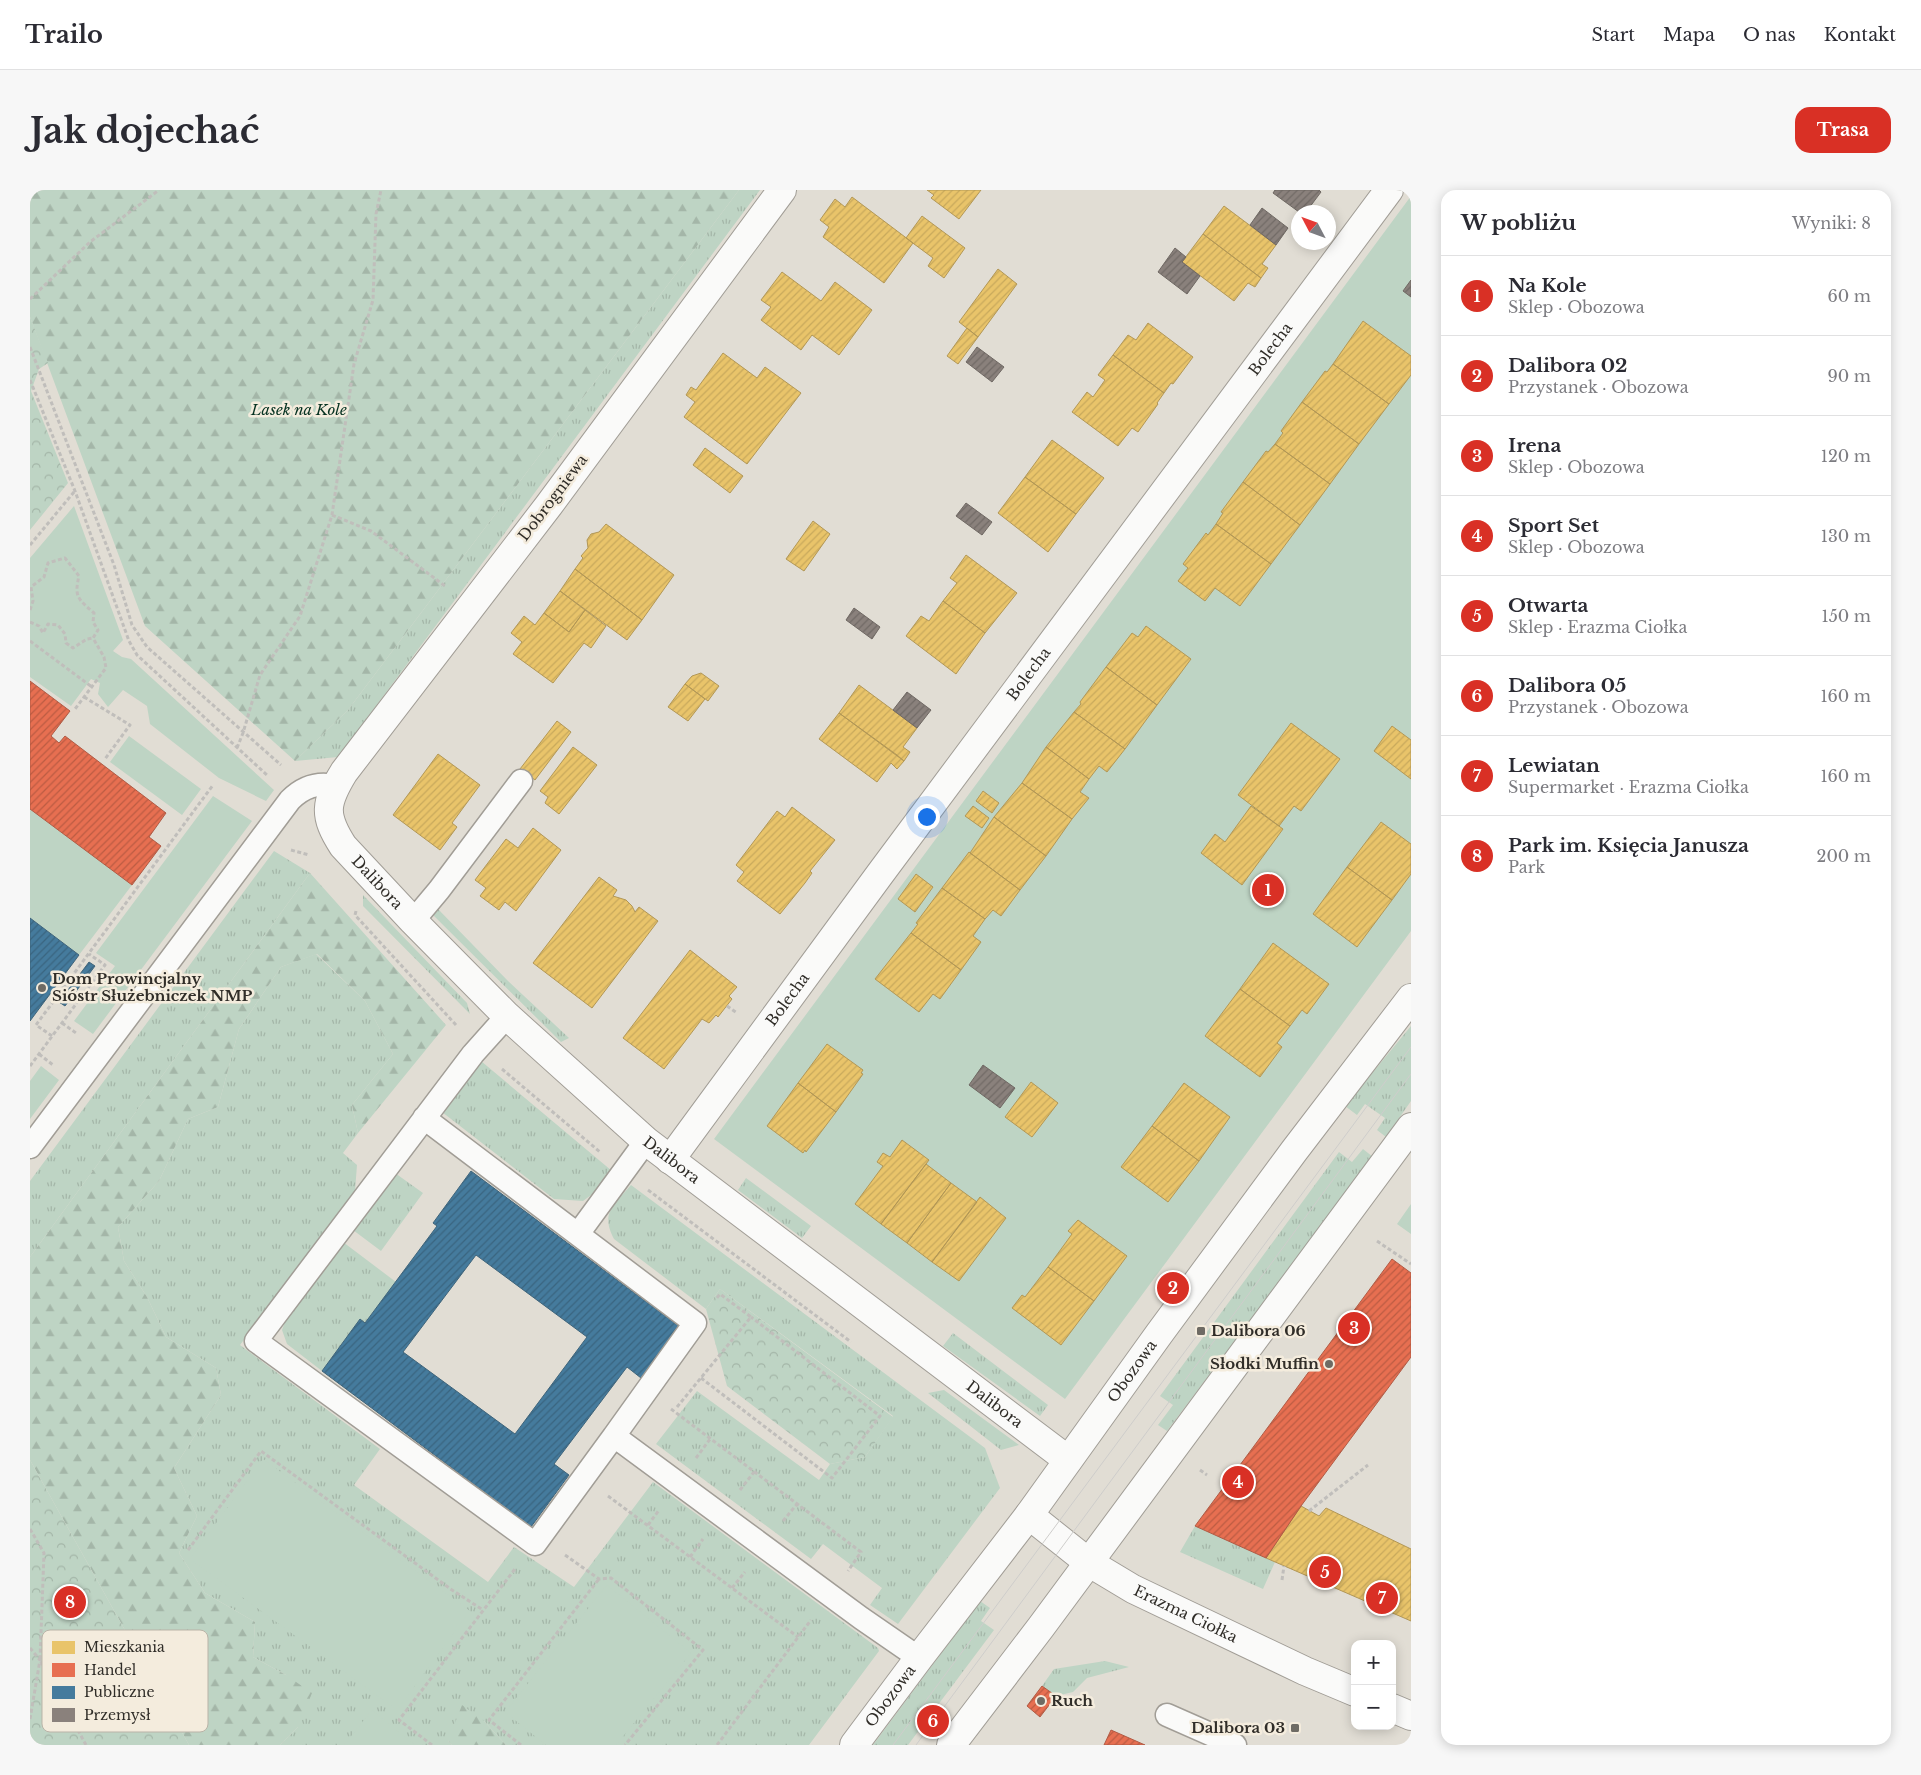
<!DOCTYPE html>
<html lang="pl">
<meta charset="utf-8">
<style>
:root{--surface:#fff;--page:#f7f7f7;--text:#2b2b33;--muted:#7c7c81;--line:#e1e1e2;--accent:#d93025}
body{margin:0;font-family:"Libre Baskerville",serif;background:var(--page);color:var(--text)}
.controls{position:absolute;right:15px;bottom:15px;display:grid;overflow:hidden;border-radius:10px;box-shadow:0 2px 12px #0003}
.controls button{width:45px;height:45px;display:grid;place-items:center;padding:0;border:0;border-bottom:1px solid var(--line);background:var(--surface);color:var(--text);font:25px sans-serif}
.compass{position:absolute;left:1261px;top:15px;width:45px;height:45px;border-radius:50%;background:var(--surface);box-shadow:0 2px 12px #0003;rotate:311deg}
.you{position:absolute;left:896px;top:626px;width:18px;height:18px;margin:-12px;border:4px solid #fff;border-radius:50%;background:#1a73e8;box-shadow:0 0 0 8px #1a73e833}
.badge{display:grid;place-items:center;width:32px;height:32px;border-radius:50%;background:var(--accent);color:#fff;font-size:16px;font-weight:700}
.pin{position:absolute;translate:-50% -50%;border:2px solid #fff;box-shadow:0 1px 5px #0006}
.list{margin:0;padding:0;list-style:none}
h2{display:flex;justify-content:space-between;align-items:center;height:65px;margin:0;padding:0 20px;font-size:21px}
h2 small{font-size:16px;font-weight:400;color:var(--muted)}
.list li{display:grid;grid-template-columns:32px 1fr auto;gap:15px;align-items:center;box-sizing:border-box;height:80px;padding:0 20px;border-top:1px solid var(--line)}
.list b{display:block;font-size:19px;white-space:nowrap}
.list p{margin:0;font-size:16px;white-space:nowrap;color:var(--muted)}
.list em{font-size:16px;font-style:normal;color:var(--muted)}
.map{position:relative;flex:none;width:1381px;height:1555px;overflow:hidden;border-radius:15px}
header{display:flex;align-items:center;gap:30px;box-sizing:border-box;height:70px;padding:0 25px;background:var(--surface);border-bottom:1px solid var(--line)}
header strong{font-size:24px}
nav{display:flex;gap:28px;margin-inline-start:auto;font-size:18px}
.intro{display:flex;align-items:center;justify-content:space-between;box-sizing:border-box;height:120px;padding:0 30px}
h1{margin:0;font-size:35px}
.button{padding:12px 22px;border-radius:15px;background:var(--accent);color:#fff;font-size:18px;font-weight:700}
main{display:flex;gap:30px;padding:0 30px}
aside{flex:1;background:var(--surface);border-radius:15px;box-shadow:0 2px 12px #0003}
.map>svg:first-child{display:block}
.grass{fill:url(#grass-tufts)}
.forest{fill:url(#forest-firs)}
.park{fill:url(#park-crowns)}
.garden{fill:#bed4c4}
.homes{fill:url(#homes-hatch);stroke:#b29756}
.shops{fill:url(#shops-hatch);stroke:#b05b45}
.public{fill:url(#public-hatch);stroke:#3f647a;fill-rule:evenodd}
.industry{fill:url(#industry-hatch);stroke:#6f6863}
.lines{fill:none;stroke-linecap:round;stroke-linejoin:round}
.service-casing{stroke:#a19d96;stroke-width:25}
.minor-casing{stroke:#a19d96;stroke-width:30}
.tertiary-casing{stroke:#a19d96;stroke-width:30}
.path{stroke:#c0bebb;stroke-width:3;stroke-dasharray:4 2.5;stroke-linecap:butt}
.service{stroke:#fafaf9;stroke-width:22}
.minor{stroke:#fafaf9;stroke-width:28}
.tertiary{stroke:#fafaf9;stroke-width:28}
.tram{stroke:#cecdcb;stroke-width:1}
.poi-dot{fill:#6e6b64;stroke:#f4ecdd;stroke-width:2}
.labels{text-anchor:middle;stroke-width:5;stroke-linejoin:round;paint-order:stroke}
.street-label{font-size:15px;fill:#302d28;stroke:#f4ecdd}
.park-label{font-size:15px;font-style:italic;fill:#063221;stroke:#f4ecdd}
.poi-label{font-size:15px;font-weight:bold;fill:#302d28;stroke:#f4ecdd;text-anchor:start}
.key{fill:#f4ecdd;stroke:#b9b3a7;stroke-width:1}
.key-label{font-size:14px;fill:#302d28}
</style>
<header>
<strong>Trailo</strong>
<nav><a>Start</a><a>Mapa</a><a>O nas</a><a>Kontakt</a></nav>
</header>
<div class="intro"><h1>Jak dojechać</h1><a class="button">Trasa</a></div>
<main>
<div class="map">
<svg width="1381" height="1555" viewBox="0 0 1381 1555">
<defs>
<pattern id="grass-tufts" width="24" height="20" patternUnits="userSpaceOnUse" patternTransform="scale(1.25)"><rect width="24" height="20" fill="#bed4c4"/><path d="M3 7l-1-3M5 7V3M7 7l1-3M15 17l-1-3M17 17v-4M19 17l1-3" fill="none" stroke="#a4b6a8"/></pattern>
<pattern id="forest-firs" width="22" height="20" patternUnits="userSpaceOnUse" patternTransform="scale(1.25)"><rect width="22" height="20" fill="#bed4c4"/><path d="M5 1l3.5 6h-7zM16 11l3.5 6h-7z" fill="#a4b6a8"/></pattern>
<pattern id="park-crowns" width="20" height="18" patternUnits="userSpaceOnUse" patternTransform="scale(1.25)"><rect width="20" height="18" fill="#bed4c4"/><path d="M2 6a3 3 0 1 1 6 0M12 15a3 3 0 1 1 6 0" fill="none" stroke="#a4b6a8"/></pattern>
<pattern id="homes-hatch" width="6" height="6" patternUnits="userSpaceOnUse" patternTransform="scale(1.25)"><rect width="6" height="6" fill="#e9c46a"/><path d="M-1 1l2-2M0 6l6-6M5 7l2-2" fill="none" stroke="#c8a95c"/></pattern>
<pattern id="shops-hatch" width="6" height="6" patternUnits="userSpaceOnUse" patternTransform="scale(1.25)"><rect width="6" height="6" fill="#e76f51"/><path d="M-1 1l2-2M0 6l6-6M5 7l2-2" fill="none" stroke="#bc5c43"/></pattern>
<pattern id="public-hatch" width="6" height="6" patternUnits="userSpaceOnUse" patternTransform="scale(1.25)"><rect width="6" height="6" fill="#457b9d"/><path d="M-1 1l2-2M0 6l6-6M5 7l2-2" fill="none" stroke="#3a6580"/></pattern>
<pattern id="industry-hatch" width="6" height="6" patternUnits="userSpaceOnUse" patternTransform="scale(1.25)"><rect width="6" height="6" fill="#8a817c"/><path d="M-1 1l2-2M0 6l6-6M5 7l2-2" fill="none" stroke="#716a66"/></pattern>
</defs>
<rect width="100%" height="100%" fill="#e1ddd4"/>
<!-- grass -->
<path class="grass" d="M709 0H730L308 567 265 571 318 520Z
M244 661 280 683 0 1067V991Z
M333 705 437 813 440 824 333 716Z
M407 718 478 791 539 848 531 852 402 724Z
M286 764 335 811 363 864 322 915 328 943 313 963 327 975 325 1001 210 1155 350 1259 324 1295 458 1392 484 1357 544 1397 623 1292 848 1458 849 1461 779 1555H476L454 1531 418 1551 422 1555H250L268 1537 256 1485 223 1467 225 1432 175 1403 149 1363 167 1326 144 1278 191 1205 186 1178 136 1147 117 1107 94 1071 88 1037 129 991 158 929 188 917 209 839 251 777Z
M1381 836V911L1356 947 1347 940 1355 928 1335 914 1327 925 1315 916Z
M451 871 582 981 568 1000 553 1011 524 1009 412 922Z
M1333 959 1343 967 1137 1241 1128 1235 1143 1215 1130 1206 1309 962 1322 972Z
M365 983 393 1003 351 1061 323 1040Z
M716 988 781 1036 772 1048 708 1000Z
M601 995 955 1258 970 1298 868 1434 840 1415 852 1398 793 1354 781 1369 626 1254 667 1201 789 1290 800 1274 835 1267 863 1226 690 1099 676 1119 584 1049C570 1023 584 1015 601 995Z
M1381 1014V1044L1367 1034Z
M313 1052 366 1092 335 1133 330 1130 292 1181 257 1154 252 1140 256 1129Z
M923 1143 1018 1215 1010 1226 913 1156Z
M914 1200 989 1255 971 1260 898 1203Z
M1165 1336 1245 1372 1233 1399 1150 1362Z
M950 1411 960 1418 951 1431 964 1440 878 1555H843Z
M1075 1471 1099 1477 1057 1488 1043 1502 1026 1506 1012 1496 1024 1479Z"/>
<!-- forest -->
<path class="forest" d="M0 0H709L318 520 265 571 115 436 0 127Z
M280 683 416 835 328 943 322 915 363 864 335 811 287 764 251 777 209 839 188 917 158 929 129 991 88 1037 94 1071 117 1107 136 1147 186 1178 191 1205 144 1278 167 1326 149 1363 175 1403 225 1432 223 1467 256 1485 282 1503 268 1537 250 1555H159L0 1270V1067Z
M432 1515 454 1531 476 1555H422L418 1551Z"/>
<!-- park -->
<path class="park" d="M0 127 18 173 9 179 1 201 38 293 0 340Z
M690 1099 863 1227 835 1267 800 1274 697 1196 676 1119Z
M0 1270 159 1555H0Z"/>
<!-- garden -->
<path class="garden" d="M1381 6V741L1035 1209 684 949Z
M44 316 93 450 83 461 92 467 101 469 244 600 236 611 189 588 120 534 117 516 93 500 78 517 68 504 70 493 61 489 41 516 0 487V368Z
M99 546 171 599 152 625 80 572Z
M183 606 222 631 63 844 44 831 85 776 66 763Z
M0 619 102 695 49 765 0 728Z
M11 876 29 890 0 929V891Z
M233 1269 440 1421 367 1520 160 1369Z
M577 1395 661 1463 586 1555H516L475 1522Z
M342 1520 385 1555H314Z"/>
<!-- homes -->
<path class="homes" d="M897 0H951L929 29 901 8 904 5Z
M822 7 883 53 854 93 793 47 799 37 790 30 805 9 815 17Z
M1194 16 1246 55 1232 74 1238 78 1231 88 1173 44Z
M892 26 935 58 914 88 898 76 903 68 876 48Z
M1173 44 1231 88 1225 97 1218 93 1204 111 1152 72Z
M968 79 987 94 948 147 929 132Z
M752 82 791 111 805 92 842 120 809 165 782 145 771 160 731 130 741 117 731 110Z
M1333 131 1381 166V185L1359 214 1303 174Z
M1118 133 1163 167 1143 194 1141 193 1134 203 1083 165 1098 145 1106 150Z
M937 138 948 147 928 174 917 166Z
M693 163 727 188 735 177 771 203 717 274 654 227 665 212 656 205 661 197 666 200Z
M1083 165 1134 203 1127 213 1128 214 1108 242 1102 238 1088 256 1042 222 1057 202 1063 207 1075 190 1068 185Z
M1303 174 1359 214 1329 254 1272 212 1295 181 1297 182Z
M1272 212 1329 254 1300 294 1245 254 1253 243 1251 241Z
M1022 250 1074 288 1046 324 995 287Z
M1245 254 1300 294 1270 335 1213 292 1236 261 1238 262Z
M675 258 713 286 700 303 663 275Z
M995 287 1046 324 1018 362 968 323Z
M1213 292 1270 335 1241 374 1186 334 1193 323 1191 322Z
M783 331 800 344 774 381 756 369Z
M576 334 644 385 612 430 545 379 553 368 551 366 558 358 557 350 561 344 569 342Z
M1186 334 1241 374 1210 416 1185 398 1175 411 1148 391 1158 378 1153 374 1176 343 1178 345Z
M936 365 987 403 955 443 913 411 927 393 920 388Z
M545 379 612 430 597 450 530 401Z
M530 401 555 420 539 442 514 423Z
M913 411 955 443 926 484 876 446 891 426 899 431Z
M555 420 576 436 561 458 554 453 523 493 483 464 492 452 481 443 494 426 505 435 514 423 539 442Z
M1116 436 1161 469 1127 515 1076 477 1102 443 1108 447Z
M1076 477 1127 515 1095 559 1044 522 1051 514 1050 512Z
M671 483 689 496 678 511 655 494 662 486Z
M655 494 675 509 658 531 638 517Z
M829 495 887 538 873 557 880 562 874 571 809 523Z
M1044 522 1095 559 1077 582 1069 576 1059 589 1016 557Z
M809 523 867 565 874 571 867 579 861 573 847 592 789 549Z
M527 531 541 542 505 590 490 579Z
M1261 533 1310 569 1271 621 1264 616 1249 636 1208 605Z
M1362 536 1381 550V589L1344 561Z
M543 557 567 575 529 624 515 613 518 607 510 601Z
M1016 557 1059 589 1050 602 1059 608 1042 629 992 593Z
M408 564 450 595 422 633 427 637 410 660 363 625Z
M992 593 1042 629 1016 666 964 627Z
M953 601 969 613 962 623 946 611Z
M943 616 959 628 952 638 935 626Z
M1221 616 1253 639 1212 695 1171 663 1185 644 1195 652Z
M762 617 805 650 780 681 782 683 775 693 750 724 707 691 714 682 706 675 747 621 755 627Z
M964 627 1016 666 990 700 940 663Z
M1351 632 1381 654V684L1362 710 1317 677Z
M503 638 531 660 486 721 475 712 469 720 450 706 456 698 445 690 476 649 488 658Z
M939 662 990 700 971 726 963 720 955 729 912 698Z
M1317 677 1362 710 1327 757 1283 724Z
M886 684 903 697 885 722 868 709Z
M569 687 587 700 583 706 596 710 602 716 605 722 609 717 628 731 562 818 503 773Z
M912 698 955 729 943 746 951 752 931 780 881 743 888 734 886 733Z
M881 743 931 780 910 809 903 804 889 822 845 789Z
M1243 753 1299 794 1277 824 1272 820 1260 836 1210 799Z
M660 760 707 797 699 806 702 809 688 827 686 825 679 833 672 829 634 879 593 848Z
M1210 799 1260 836 1247 853 1252 857 1230 887 1175 846Z
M797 854 833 880 831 883 833 884 806 922 768 893Z
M1001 892 1028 913 1002 947 975 927Z
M768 893 806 922 776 962 775 960 773 963 737 936Z
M1154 893 1200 927 1169 971 1122 936Z
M1122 936 1169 971 1138 1012 1091 977Z
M872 950 899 970 851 1034 825 1014 853 976 847 972 853 963 860 967Z
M896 974 921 993 877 1053 851 1034Z
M921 993 947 1012 902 1072 877 1053Z
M950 1007 976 1028 929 1091 902 1072Z
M1048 1030 1097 1066 1064 1111 1018 1077 1042 1044 1038 1041Z
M1018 1077 1064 1111 1031 1155 982 1118 992 1105 995 1107Z
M1271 1316 1289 1326 1296 1318 1381 1359V1431L1236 1368Z"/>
<!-- shops -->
<path class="shops" d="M0 491 40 521 21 546 29 553 35 546 136 623 119 647 131 656 102 695 0 619Z
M1362 1069 1381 1083V1167L1271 1316 1236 1368 1165 1336Z
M1012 1496 1026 1506 1010 1527 997 1516Z
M1081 1540 1115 1555H1074Z"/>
<!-- public -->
<path class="public" d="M0 728 49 765 0 831Z
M59 772 65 776 35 816 29 812Z
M441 981 650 1137 611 1188 597 1177 524 1274 539 1285 501 1337 292 1181 330 1129 335 1133 407 1036 403 1033ZM446 1065 557 1147 485 1244 373 1162Z"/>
<!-- industry -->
<path class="industry" d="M1245 0H1289L1291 2 1276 22H1269L1243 3Z
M1232 18 1258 38 1246 55 1220 35Z
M1145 58 1156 67 1152 72 1170 86 1157 104 1128 82Z
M1381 90V107L1373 101Z
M947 157 974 177 962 192 936 172Z
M936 313 962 332 952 345 926 326Z
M824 418 850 437 842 449 816 430Z
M877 502 901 520 887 538 863 520Z
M953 875 985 898 970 918 939 895Z"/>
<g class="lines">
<!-- service casing -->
<g class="service-casing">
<path id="service" d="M383 731 409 700 491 591
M477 826 443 864 226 1151 505 1354 584 1246
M394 928 665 1133 584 1246 831 1428 889 1468
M0 957 260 610C273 597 287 592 305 596
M548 1044 616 951
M1137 1525 1205 1555"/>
</g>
<!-- minor casing -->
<g class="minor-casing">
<g id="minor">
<path id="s1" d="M752 0 519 315 314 582C295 613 293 625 313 656L383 731 477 826 616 951 1038 1270"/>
<path id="s2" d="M640 970 850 684 1359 0"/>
<path id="s3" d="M999 1325 1058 1372 1103 1399 1275 1481 1325 1502"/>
<path d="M1362 1518 1381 1526"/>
</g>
</g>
<!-- tertiary casing -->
<g class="tertiary-casing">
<g id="tertiary">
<path id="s4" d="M824 1555 889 1468 999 1325 1129 1144 1264 961 1381 808"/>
<path d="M921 1555 1011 1437 1381 937"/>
</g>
</g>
<!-- path -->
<path class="path" d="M0 109 60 52 129 0
M0 157 84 375 102 435 117 457 251 575
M0 190 45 301 99 451 107 465 238 586
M302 325 341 341 415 396
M0 355 44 302
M0 420 3 411 1 397 14 387 18 373 35 368 49 386C44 407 48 409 64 423L63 432 68 440 63 448 74 467 76 478 45 519
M0 432 9 436 13 443 18 434 28 435 35 444 36 453 43 458 57 449 63 448
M0 451 62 497
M54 507 100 535 75 569
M207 558 213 543 230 485 270 426 302 325 324 174 343 110 346 24 351 0
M261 660 279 665
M326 721 325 725 426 835
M697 816 707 823
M32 833 46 843
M22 846 6 835 183 595
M9 864 23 875
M0 876 75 775 59 764
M472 879 570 962
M618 1000 821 1152
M1347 1051 1381 1074
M671 1188 802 1288 850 1226 721 1127
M647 1217 721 1127 690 1104 686 1109
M641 1219 831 1362 818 1381
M666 1268 680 1249
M1170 1280 1177 1285
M710 1300 724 1282
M578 1306 768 1447
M1279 1321 1338 1275
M753 1331 767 1314
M618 1335 629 1320
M0 1339 14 1363 10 1470 56 1555
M158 1360 231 1261 422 1400 453 1420
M535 1365 569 1389 581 1388 673 1460 595 1555
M660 1367 673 1349
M1252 1390 1254 1376
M702 1398 715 1382
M0 1458 10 1470 0 1529
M402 1555 369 1530 485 1379
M491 1555 459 1530 569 1389
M687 1555 781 1430"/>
<!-- service -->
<use href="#service" class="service"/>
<!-- minor -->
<use href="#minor" class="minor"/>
<!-- tertiary -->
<use href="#tertiary" class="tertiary"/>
<!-- tram -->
<path class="tram" d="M863 1555 1381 857
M886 1555 1381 884"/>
</g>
<!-- markers -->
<g class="poi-dot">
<circle cx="12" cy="798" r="5"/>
<rect x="1166" y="1136" width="10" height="10" rx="2.5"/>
<circle cx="1299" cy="1174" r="5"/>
<circle cx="1011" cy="1511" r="5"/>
<rect x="1260" y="1533" width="10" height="10" rx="2.5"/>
</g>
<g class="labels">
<!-- street labels -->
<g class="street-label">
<text dy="5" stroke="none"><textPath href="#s2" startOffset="1009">Bolecha</textPath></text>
<text transform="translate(523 308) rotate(-53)" y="5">Dobrogniewa</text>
<text dy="5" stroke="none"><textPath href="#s2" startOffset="604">Bolecha</textPath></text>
<text dy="5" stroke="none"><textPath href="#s1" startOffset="859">Dalibora</textPath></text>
<text dy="5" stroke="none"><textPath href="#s2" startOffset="199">Bolecha</textPath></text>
<text dy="5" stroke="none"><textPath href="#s1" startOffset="1264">Dalibora</textPath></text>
<text dy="5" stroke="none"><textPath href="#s4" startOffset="466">Obozowa</textPath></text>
<text dy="5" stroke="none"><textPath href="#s1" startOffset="1669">Dalibora</textPath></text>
<text dy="5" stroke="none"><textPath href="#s3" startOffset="186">Erazma Ciołka</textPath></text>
<text dy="5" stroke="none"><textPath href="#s4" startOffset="61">Obozowa</textPath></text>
</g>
<!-- park labels -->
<g class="park-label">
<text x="269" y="225">Lasek na Kole</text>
</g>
<!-- poi labels -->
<g class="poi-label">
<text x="22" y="794">Dom Prowincjalny<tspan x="22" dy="17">Sióstr Służebniczek NMP</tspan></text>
<text x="1181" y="1146">Dalibora 06</text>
<text x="1289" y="1179" text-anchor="end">Słodki Muffin</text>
<text x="1021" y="1516">Ruch</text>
<text x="1255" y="1543" text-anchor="end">Dalibora 03</text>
</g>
</g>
<!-- legend -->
<rect x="12" y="1440" width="166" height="102" rx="8" class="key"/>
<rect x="22" y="1451" width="23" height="13" fill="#e9c46a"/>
<rect x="22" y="1473" width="23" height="14" fill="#e76f51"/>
<rect x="22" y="1496" width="23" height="13" fill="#457b9d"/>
<rect x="22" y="1518" width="23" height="14" fill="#8a817c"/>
<g class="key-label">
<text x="54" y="1462">Mieszkania</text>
<text x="54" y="1485">Handel</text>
<text x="54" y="1507">Publiczne</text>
<text x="54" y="1530">Przemysł</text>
</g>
</svg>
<div class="controls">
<button>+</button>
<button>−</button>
</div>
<svg class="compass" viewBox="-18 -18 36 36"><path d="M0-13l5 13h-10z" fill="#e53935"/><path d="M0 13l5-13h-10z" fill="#7c7c81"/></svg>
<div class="you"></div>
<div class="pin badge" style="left:1238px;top:700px">1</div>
<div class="pin badge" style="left:1143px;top:1098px">2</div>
<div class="pin badge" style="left:1324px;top:1138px">3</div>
<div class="pin badge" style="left:1208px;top:1292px">4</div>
<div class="pin badge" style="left:1295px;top:1382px">5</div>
<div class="pin badge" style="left:903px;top:1531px">6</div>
<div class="pin badge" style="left:1352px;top:1408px">7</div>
<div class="pin badge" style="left:40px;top:1412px">8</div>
</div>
<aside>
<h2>W pobliżu<small>Wyniki: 8</small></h2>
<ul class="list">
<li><span class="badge">1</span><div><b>Na Kole</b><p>Sklep · Obozowa</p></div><em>60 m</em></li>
<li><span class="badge">2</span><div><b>Dalibora 02</b><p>Przystanek · Obozowa</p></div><em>90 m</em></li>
<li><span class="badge">3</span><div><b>Irena</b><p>Sklep · Obozowa</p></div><em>120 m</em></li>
<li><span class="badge">4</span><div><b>Sport Set</b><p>Sklep · Obozowa</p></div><em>130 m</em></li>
<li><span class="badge">5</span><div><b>Otwarta</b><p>Sklep · Erazma Ciołka</p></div><em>150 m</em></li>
<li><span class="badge">6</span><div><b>Dalibora 05</b><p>Przystanek · Obozowa</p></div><em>160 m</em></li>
<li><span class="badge">7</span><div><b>Lewiatan</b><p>Supermarket · Erazma Ciołka</p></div><em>160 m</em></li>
<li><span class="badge">8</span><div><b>Park im. Księcia Janusza</b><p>Park</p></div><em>200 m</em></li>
</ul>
</aside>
</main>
